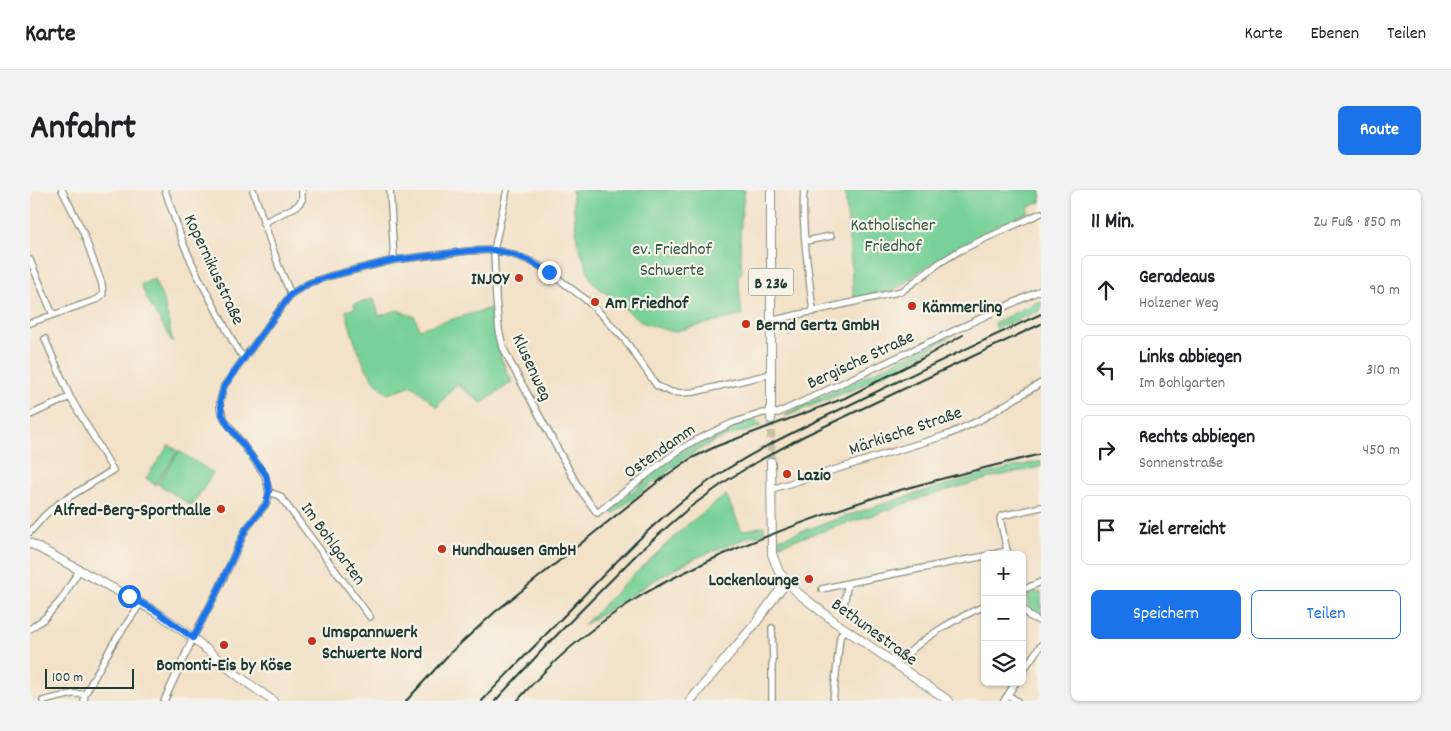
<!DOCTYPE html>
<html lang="de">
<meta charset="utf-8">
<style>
:root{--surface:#fff;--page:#f2f2f2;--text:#202124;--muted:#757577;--line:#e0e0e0;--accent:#1a73e8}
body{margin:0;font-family:Dekko,sans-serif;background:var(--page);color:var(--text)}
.controls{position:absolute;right:15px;bottom:15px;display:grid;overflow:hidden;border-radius:8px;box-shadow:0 1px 4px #0004}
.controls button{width:45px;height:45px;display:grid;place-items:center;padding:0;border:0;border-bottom:1px solid var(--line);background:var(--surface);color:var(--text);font:25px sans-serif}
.scale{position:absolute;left:15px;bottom:12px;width:89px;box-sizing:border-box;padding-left:5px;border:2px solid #1f3d34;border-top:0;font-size:14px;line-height:18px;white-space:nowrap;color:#1f3d34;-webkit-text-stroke:4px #f7f3e8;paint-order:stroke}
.stop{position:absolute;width:15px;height:15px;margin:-11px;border:4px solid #1a73e8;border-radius:50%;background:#fff}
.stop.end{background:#1a73e8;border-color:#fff;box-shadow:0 1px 5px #0008}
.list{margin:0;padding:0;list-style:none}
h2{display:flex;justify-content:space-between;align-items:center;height:65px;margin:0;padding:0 20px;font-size:21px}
h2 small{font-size:16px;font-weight:400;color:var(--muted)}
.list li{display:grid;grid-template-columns:32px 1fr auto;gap:15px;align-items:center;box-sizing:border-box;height:70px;margin:0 10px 10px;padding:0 10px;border:1px solid var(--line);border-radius:8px}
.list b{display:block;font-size:19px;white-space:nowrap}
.list p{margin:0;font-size:16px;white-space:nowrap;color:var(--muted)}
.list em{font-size:16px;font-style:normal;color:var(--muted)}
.actions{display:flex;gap:10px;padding:15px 20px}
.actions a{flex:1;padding:11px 0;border:1px solid var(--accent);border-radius:8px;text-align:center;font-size:18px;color:var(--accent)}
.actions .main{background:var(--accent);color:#fff}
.icon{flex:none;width:28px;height:28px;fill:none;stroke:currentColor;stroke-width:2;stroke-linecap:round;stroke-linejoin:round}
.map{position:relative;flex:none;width:1011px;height:511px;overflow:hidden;border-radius:8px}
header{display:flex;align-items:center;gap:30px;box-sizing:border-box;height:70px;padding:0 25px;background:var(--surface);border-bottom:1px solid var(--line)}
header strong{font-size:24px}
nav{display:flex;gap:28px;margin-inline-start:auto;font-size:18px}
.intro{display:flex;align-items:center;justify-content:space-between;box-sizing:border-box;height:120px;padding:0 30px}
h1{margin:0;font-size:35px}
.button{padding:12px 22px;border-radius:8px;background:var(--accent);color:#fff;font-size:18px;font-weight:700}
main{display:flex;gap:30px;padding:0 30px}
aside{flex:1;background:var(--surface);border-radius:8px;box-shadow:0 1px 4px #0004}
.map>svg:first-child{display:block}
.green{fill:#77d198;stroke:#4b8766}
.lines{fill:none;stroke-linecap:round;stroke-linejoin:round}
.major-tunnel{stroke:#c9c0aa;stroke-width:8;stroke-dasharray:8 4;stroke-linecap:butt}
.minor-casing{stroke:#898f7e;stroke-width:8}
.major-casing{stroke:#898f7e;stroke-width:10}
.minor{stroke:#fff;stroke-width:5.5}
.major{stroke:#fff;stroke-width:8}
.rail{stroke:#1f3d34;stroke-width:2}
.route{stroke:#1a73e8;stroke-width:6}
.poi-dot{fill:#c8321e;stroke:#f7f3e8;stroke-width:2}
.labels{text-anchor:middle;stroke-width:4.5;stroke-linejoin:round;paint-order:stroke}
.shield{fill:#f7f3e8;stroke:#60746a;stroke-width:1}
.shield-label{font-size:16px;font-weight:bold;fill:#1f3d34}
.park-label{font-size:18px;fill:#315b48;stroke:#f7f3e8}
.street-label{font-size:18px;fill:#1f3d34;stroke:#f7f3e8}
.poi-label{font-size:18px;font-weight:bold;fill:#1f3d34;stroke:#f7f3e8;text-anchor:start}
</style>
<header>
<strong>Karte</strong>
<nav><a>Karte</a><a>Ebenen</a><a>Teilen</a></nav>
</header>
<div class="intro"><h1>Anfahrt</h1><a class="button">Route</a></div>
<main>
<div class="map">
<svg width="1011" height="511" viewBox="0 0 1011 511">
<rect width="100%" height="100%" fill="#f7f3e8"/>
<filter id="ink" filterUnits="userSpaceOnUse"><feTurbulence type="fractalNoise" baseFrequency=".02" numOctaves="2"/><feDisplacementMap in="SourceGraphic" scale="10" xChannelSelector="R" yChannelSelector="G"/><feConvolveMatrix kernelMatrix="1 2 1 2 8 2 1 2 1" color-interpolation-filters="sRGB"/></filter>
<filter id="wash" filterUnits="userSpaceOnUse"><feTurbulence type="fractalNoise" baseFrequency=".0096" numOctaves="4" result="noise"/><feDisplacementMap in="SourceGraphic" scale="20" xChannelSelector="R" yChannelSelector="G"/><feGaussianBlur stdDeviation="1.12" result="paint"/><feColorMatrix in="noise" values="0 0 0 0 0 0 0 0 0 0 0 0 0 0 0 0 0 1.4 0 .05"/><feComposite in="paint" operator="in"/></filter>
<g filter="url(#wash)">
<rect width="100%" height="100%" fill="#f3e1c8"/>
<!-- green -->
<path class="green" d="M542 0H715C710 27 709 54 712 82L708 86 712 125 642 142 611 132 562 92 547 51Z
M815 0H1011V12L998 17V22L950 45 887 83 865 100 824 110Z
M124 89 134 112 143 153 118 111 111 95Z
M344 109 349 126 368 120 385 127 389 139 461 118 466 150 472 170 482 192 452 213 426 194 407 217 382 195 358 204C354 200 348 195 344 190 330 172 321 143 316 121L325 118 324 114Z
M1011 110V120C996 127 982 132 966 138L964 133Z
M926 143 886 168 829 197 756 226 755 224Z
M724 229 732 235 715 242H710L685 251 670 259 654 269 583 324 579 320 651 262 676 248Z
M139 255 148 261 125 295 116 288Z
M149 261 183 283 162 316 128 294Z
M1011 271V277L963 287 894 307 849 323 749 355V349C835 319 922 290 1011 271Z
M696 305 712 341 734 336V344L721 346 661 370 623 391 554 435 593 395 657 335Z
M1011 402V425L1000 420 997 404Z"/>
</g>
<g filter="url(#ink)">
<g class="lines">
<!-- major-tunnel -->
<path class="major-tunnel" d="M741 229V272"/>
<!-- minor casing -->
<g class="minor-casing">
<path id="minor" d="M135 0 153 53 168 86 208 161 214 167
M223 0 249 77 261 104
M360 0 364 70
M477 0 464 60 466 109 469 140 473 157 480 172 549 298 567 323 649 260 664 251 702 233 733 223H748L1011 100
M774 0C771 40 779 82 783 122
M233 33 267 16 272 10V0
M776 51 801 46
M0 70 23 125
M740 131 872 101 911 72 929 61 952 50 1011 23
M0 133 68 109 73 104 72 94 53 42 32 0
M0 225 40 207
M742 299 917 245 950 230 1011 193
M239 302 250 306 340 427
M0 342 15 325 28 314 83 280 40 207 15 149
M959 365 977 361
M978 365 970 329 971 326 1011 317
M818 393 955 366
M792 399 818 393 813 420
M992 400 1011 392
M992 416 999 426 1011 432
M0 439 15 428 31 410 50 379
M867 475C888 450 924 429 955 416
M992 482 1011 455
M978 505 987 511
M13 511 42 504H55
M54 511 55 504 84 452 111 413
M134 511 163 448 190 396 216 339 236 314 238 309 239 302 235 285 195 230 190 218V211L194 196 199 189 261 104 279 93 300 86 364 70 438 61 464 60 481 64 498 70 514 78 555 109 571 124 595 150 627 196 641 202 652 203 664 202 741 184
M742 511V475L743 471 742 438
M803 511 810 447 814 439
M974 511 986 492"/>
</g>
<!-- major casing -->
<g class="major-casing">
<path id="major" d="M741 0V229
M741 272 742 364 749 382 768 403 805 432 919 511
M0 353 128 423 163 448 207 485 243 511
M660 511 725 434 746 405 757 393"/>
</g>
<!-- minor -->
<use href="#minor" class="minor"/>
<!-- major -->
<use href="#major" class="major"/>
<!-- rail -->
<path class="rail" d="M376 511 420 463 465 422 634 287 660 269 687 256 815 208 893 168 933 145
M452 511C486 474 522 439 557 402 591 367 625 331 665 301 709 268 759 244 809 220 876 187 943 155 1011 124
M465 511 516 456 610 361 659 318 699 289 725 273 774 246 1011 134
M487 511C521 472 560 438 604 410 639 388 677 371 715 355 757 338 800 322 843 308 898 291 955 278 1011 264"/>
</g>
</g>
<g class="lines" filter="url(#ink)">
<!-- route -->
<path class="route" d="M99 406 128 422 163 448 188 400 216 339 236 314 239 302 236 285 198 235 192 224 190 211 194 196 199 189 261 104 279 93 300 86 364 70 438 61 464 60 481 64 498 70 519 82"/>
</g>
<!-- markers -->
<g class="poi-dot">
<circle cx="489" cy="88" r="5"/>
<circle cx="565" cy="112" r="5"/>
<circle cx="882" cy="116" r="5"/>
<circle cx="716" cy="134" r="5"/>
<circle cx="757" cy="284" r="5"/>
<circle cx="191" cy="319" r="5"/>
<circle cx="412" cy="359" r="5"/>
<circle cx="779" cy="389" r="5"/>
<circle cx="282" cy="451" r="5"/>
<circle cx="194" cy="455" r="5"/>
</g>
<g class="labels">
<!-- shield labels -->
<rect class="shield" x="718.5" y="78.5" width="45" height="27" rx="4"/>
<g class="shield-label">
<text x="741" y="98">B 236</text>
</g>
<!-- park labels -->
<g class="park-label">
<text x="863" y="40">Katholischer<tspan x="863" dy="21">Friedhof</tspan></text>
<text x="642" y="64">ev. Friedhof<tspan x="642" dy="21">Schwerte</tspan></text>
</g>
<!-- street labels -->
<g class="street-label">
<text transform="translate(185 79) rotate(65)" y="6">Kopernikusstraße</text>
<text transform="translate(830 169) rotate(-25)" y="6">Bergische Straße</text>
<text transform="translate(503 177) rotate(65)" y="6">Klusenweg</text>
<text transform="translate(875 240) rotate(-19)" y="6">Märkische Straße</text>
<text transform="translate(629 260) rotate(-35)" y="6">Ostendamm</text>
<text transform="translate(304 353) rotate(54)" y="6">Im Bohlgarten</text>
<text transform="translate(845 441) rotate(36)" y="6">Bethunestraße</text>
</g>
<!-- poi labels -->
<g class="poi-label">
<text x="479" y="94" text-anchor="end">INJOY</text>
<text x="575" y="118">Am Friedhof</text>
<text x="892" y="122">Kämmerling</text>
<text x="726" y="140">Bernd Gertz GmbH</text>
<text x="767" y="290">Lazio</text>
<text x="181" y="325" text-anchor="end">Alfred-Berg-Sporthalle</text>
<text x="422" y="365">Hundhausen GmbH</text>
<text x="769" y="395" text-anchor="end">Lockenlounge</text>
<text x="292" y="447">Umspannwerk<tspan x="292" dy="21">Schwerte Nord</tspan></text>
<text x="194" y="480" text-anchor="middle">Bomonti-Eis by Köse</text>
</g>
</g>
</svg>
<div class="controls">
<button>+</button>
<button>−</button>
<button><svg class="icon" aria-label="layers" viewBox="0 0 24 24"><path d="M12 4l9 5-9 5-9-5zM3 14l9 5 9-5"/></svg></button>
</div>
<div class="scale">100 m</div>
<div class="stop" style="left:99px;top:406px"></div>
<div class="stop end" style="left:519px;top:82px"></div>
</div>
<aside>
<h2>11 Min.<small>Zu Fuß · 850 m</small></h2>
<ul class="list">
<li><svg class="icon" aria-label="ahead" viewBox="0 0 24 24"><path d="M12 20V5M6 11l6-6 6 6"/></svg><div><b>Geradeaus</b><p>Holzener Weg</p></div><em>90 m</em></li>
<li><svg class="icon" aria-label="left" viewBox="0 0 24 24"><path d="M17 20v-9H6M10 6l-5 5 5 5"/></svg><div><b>Links abbiegen</b><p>Im Bohlgarten</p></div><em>310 m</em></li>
<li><svg class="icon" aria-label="right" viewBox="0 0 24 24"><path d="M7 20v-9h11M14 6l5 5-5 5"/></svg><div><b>Rechts abbiegen</b><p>Sonnenstraße</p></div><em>450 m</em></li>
<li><svg class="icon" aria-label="arrive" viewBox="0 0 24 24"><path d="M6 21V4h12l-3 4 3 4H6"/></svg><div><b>Ziel erreicht</b></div></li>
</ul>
<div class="actions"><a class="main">Speichern</a><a>Teilen</a></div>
</aside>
</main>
